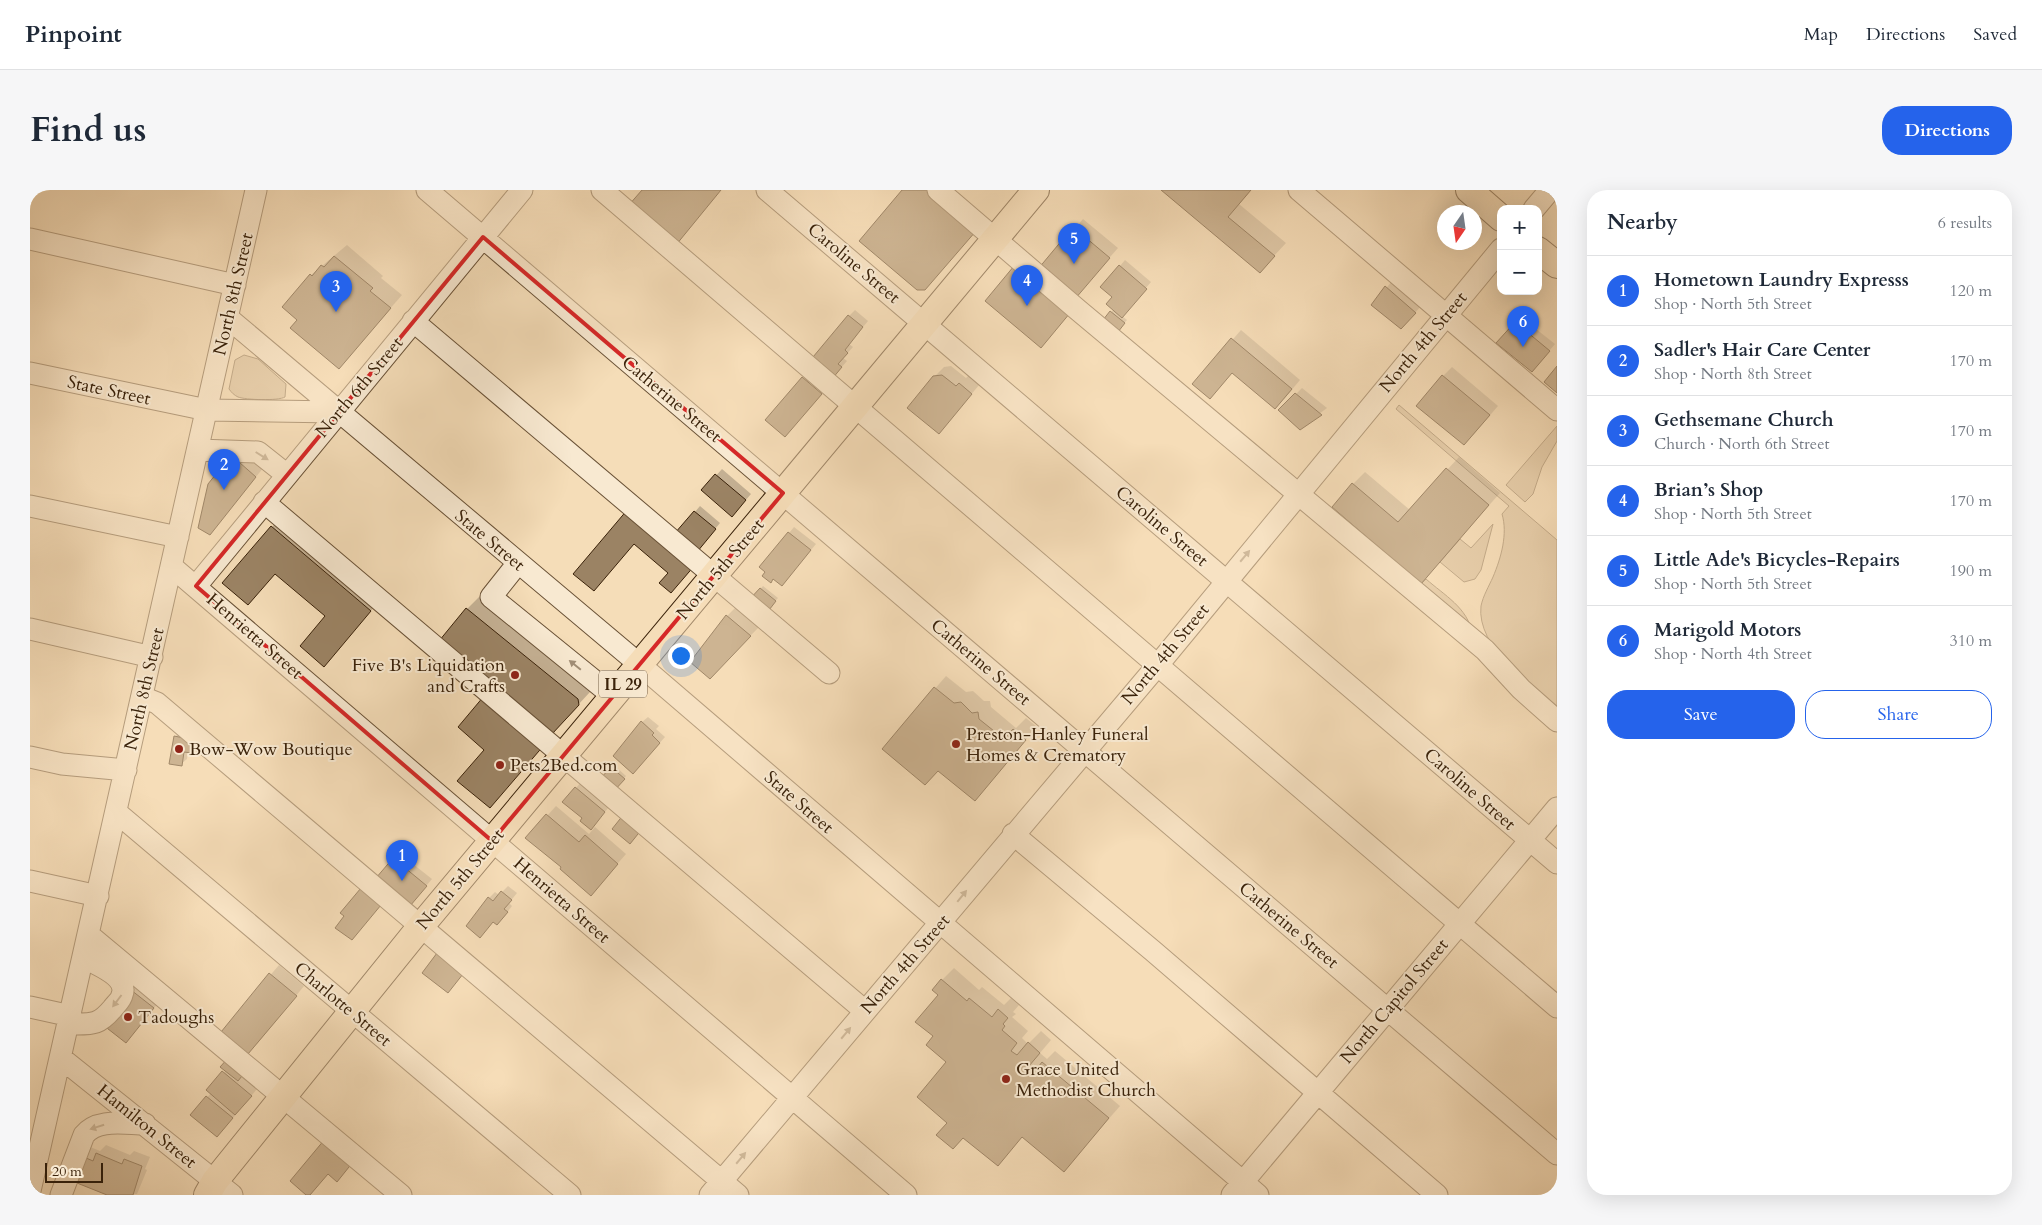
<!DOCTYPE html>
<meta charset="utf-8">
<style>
:root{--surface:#fff;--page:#f6f6f7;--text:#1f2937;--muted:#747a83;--line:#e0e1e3;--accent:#2563eb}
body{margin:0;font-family:Cardo,serif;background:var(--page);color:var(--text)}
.controls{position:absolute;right:15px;top:15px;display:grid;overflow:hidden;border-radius:10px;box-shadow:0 5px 20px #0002}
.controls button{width:45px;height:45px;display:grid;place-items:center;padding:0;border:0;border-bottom:1px solid var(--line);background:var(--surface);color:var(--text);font:25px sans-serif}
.compass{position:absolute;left:1407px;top:15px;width:45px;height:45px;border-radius:50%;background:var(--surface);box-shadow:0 5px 20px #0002;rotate:193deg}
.scale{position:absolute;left:15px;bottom:12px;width:58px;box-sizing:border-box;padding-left:5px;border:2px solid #3a220a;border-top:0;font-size:14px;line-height:18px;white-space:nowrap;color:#3a220a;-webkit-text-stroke:4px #f8e9d1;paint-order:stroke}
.you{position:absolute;left:650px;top:465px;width:18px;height:18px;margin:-12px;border:4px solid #fff;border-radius:50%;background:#1a73e8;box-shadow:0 0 0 8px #1a73e833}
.badge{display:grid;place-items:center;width:32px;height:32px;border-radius:50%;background:var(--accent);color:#fff;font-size:16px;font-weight:700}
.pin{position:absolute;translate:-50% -41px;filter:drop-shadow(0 1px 2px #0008)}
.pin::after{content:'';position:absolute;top:26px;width:18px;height:15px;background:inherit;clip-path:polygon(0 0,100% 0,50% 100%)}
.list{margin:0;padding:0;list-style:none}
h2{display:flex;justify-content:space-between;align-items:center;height:65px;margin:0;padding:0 20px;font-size:21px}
h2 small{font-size:16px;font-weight:400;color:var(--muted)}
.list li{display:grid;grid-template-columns:32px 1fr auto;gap:15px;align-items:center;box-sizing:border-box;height:70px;padding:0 20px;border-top:1px solid var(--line)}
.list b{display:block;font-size:19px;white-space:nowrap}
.list p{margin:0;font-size:16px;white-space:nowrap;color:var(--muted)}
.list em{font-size:16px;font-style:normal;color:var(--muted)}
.actions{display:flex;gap:10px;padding:15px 20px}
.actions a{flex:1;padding:11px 0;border:1px solid var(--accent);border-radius:20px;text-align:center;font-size:18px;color:var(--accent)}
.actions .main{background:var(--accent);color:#fff}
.map{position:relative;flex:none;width:1527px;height:1005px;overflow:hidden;border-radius:20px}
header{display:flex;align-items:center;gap:30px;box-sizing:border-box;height:70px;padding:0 25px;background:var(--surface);border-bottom:1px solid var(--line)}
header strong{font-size:24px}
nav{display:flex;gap:28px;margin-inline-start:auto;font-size:18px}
.intro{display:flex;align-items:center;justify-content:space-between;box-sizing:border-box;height:120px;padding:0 30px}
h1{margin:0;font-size:35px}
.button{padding:12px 22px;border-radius:20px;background:var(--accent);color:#fff;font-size:18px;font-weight:700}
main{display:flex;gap:30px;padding:0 30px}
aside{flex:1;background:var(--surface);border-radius:20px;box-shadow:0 5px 20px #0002}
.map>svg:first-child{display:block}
.green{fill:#d5bd9a;stroke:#887052}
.shadow{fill:#0003}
.building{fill:#9b8364;stroke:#3a220a}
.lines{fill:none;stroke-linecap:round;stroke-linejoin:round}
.minor-casing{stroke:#695136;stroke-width:23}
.major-casing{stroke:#3a220a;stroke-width:28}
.minor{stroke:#f8e9d1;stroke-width:21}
.major{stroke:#f5ddb8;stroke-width:26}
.oneway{fill:#a28f77}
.marked{fill:none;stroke:#d62828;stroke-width:4;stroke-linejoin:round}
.poi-dot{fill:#8f2418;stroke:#f8e9d1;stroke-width:2}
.labels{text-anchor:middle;stroke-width:4;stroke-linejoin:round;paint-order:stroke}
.shield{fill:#f8e9d1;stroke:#735e46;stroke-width:1}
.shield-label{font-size:16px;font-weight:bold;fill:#3a220a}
.street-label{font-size:18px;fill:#3a220a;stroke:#f8e9d1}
.poi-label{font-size:18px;fill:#3a220a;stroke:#f8e9d1;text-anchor:start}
</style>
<header>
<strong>Pinpoint</strong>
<nav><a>Map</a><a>Directions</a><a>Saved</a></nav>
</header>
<div class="intro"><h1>Find us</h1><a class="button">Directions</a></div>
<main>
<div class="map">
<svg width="1527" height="1005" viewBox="0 0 1527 1005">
<rect width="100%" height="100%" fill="#f5ddb8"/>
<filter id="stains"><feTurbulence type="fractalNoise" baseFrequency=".004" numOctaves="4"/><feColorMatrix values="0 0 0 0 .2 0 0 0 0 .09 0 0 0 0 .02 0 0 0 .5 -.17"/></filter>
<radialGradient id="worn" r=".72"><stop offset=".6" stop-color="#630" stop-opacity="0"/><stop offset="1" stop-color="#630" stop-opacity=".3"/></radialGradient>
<!-- green -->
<path class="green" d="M214 165 228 169 256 194 255 207C248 211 216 210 208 207 204 205 202 203 199 199L205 170Z
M1369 215 1527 350V526C1502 500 1446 456 1451 416 1453 406 1459 396 1463 387 1471 368 1478 344 1472 324L1479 316 1366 219Z
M1527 236V251L1512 277 1503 304 1495 312 1476 295Z
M1290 309 1391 393 1396 389C1414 405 1438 418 1442 443Z
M1463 334 1451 380 1445 389 1434 392 1410 372 1430 349 1441 358Z"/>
<!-- shadow -->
<path class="shadow" d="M1133 0H1221L1209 14 1256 53 1230 81Z
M1053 29 1088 58 1043 109 1048 114 1011 156 1010 79Z
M317 55 353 86 351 88 372 105 309 177 269 130 281 85Z
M1095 70 1121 92 1092 126 1097 130 1090 138 1081 122 1084 119 1090 76Z
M1362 91 1391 116 1377 132 1343 115Z
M825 120 838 131 819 154 823 157 813 168 817 171 802 188 819 126Z
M1491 127 1525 154 1508 174 1486 133Z
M1211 140 1270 190 1254 209 1203 182 1180 207 1164 194Z
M921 176 936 188 939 185 950 194 917 233 904 187 914 177Z
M1422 177 1468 216 1443 245 1413 186Z
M778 182 797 197 761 239 773 188Z
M1272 198 1297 218 1270 238 1250 220Z
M211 257 234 277 180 343Z
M1429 267 1470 303 1391 392 1323 294 1335 282 1380 320Z
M692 279 721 304 708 319 673 300Z
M670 316 690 333 673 354 640 383 605 353 564 399 599 320 646 344Z
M253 325 352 408 294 475 297 426 246 383 218 414 242 337Z
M764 337 786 354 757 389 759 343Z
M733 396 748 408 735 422 721 410Z
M449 407 560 496V502L524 541 525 542 460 616 455 507 437 419Z
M706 417 729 437 680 487 697 426Z
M916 486 936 502 943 501 954 511H960L961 517 986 538 996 528 1007 537 945 610 909 580 853 559Z
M618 527 629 536 626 539 635 547 609 576 612 532Z
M151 541 167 556 162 562 158 561 157 569 151 574 145 547Z
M585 576 596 586 583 601 571 590Z
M551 592 580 616 566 632 546 598Z
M526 616 559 644 565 637 596 664 569 695 533 677 497 648Z
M369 663 402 689 385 709 362 700 322 749 346 690Z
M478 696 487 703 479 713 482 716 473 728 463 731 459 708 465 702 469 705Z
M249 775 274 796 227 854 192 842Z
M924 778 949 800 952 797 974 815 981 808 989 815 983 822 986 824 982 827 998 841 992 848 998 854 1011 841 1021 850 1010 863 1017 869 1025 861 1090 916 1034 980 993 946 967 975 919 932 918 872 905 846 912 790Z
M108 795 129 812 101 846 102 801Z
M196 880 211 886 227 899 193 940 162 925 181 903 178 900Z
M48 952 70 961 76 955 100 965 104 961 120 967 115 979 117 980 107 1004 80 1005 29 984Z"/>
<!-- building -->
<path class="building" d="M612 0H691L646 55 598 16Z
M872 0H898L946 41 895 100H887L829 51Z
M1131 0H1221L1198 27 1245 66 1230 83Z
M1043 37 1080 68 1045 109 1008 79Z
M304 66 343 98 340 101 361 118 309 179 260 138 267 130 252 117 280 84 282 86 291 75 294 77Z
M1089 75 1117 99 1092 128 1076 114 1082 107 1070 97Z
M984 76 1040 123 1011 158 955 111Z
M1355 96 1386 123 1371 139 1341 115Z
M1080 121 1095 133 1088 142 1073 130Z
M818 125 833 137 815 160 818 163 808 174 812 177 802 189 782 173 786 169 783 167Z
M1485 132 1520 161 1502 182 1466 153Z
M1201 148 1262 199 1245 219 1202 183 1180 209 1162 194Z
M1527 176V203L1514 192Z
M912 185 926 196 929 193 942 204 909 244 877 218 903 186Z
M1412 185 1460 225 1434 255 1386 216Z
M772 187 792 204 755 247 735 230Z
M1265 203 1292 225 1270 240 1248 220Z
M201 265 226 287 180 345 168 338 178 294Z
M1416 278 1459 315 1391 394 1302 317 1322 293 1368 332Z
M685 284 716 310 702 327 671 300Z
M598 319 665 375 641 403 629 393 638 383 604 354 564 401 543 384Z
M664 321 686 339 667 362 645 343Z
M241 336 341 421 294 477 270 456 295 426 245 384 218 415 192 393Z
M758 342 781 360 752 396 743 389 741 393 732 386 735 382 729 377Z
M730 398 746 411 736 424 719 410Z
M436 418 548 509 549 515 522 544 409 451Z
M696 425 721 446 680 489 660 472Z
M904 497 924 513 931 512 942 523 948 522 949 529 974 549 983 539 996 550 945 611 908 581 895 595 852 559Z
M454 506 515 554 460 618 427 591 454 560 428 537Z
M611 531 624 543 622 545 630 553 603 584 583 566Z
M144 546 164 550 162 563 154 562 152 576 139 574Z
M581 577 595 589 583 602 569 590Z
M545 597 575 622 561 640 550 631 552 628 532 612Z
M516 624 549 652 555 645 588 674 561 706 530 679 531 677 495 648Z
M594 624 612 639 600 654 582 639Z
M363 668 397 696 380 716 346 688Z
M336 692 356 709 322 750 305 738 314 726 310 723Z
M471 701 482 710 474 719 478 722 467 735 463 732 450 748 436 736 458 707 463 711Z
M407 763 433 784 418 803 392 783Z
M239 783 267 806 218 864 191 842Z
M911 789 937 811 939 808 962 827 968 819 978 828 973 834 975 836 972 840 987 853 981 861 987 865 998 852 1010 863 999 876 1005 881 1012 872 1079 928 1034 982 992 947 968 976 933 948 923 959 906 945 917 933 887 907 916 872 896 855 903 846 885 832 908 805 902 800Z
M101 800 124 818 96 853 73 835Z
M199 867 216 881 208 891 190 877Z
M192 881 222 906 205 925 176 900Z
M176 906 203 928 187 947 160 925Z
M295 949 323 972 307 992 298 984 280 1005H276L260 991Z
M38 960 63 971 66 963 92 974 94 969 112 976 103 1005H77L27 985Z"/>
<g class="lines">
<!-- minor casing -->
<g class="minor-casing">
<path id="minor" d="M397 0 1527 964
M572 0 1527 817
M737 0 1527 673
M908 0 1048 120 1455 460 1491 499 1527 531
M1269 0 1527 220
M1504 19 1520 0
M0 49 205 95
M198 128 609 474 1228 1005
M383 131 799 483
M0 183 177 220 308 222
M168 260 228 262 257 285
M234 312 835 821
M0 316 148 347
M488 373 461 407 583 506
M141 376 876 1005
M166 396 492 0
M0 439 122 467
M112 507 127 513 708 1005
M0 567 32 574 96 580
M86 622 540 1005
M983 644 1123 761 1407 1005
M0 691 68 706
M59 745 371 1005
M0 817 41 826
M39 834C62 834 68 836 83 818 86 814 91 810 92 805 99 787 66 774 54 768
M31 868 202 1005
M0 1001 226 0
M31 1005 54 945C67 928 95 934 115 934
M680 1005 1127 476 1471 59
M1202 1005 1527 618"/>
</g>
<!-- major casing -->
<g class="major-casing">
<path id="major" d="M1439 0 1471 28
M1508 60 1527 75
M177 1005 185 991 391 736 1006 0"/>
</g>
<!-- minor -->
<use href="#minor" class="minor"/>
<!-- major -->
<use href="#major" class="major"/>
</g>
<!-- one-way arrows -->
<defs><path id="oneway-solid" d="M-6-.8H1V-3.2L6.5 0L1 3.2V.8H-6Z" transform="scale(1.25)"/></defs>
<g class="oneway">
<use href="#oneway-solid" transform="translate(232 266) rotate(32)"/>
<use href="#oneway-solid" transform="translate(1215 366) rotate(-50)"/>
<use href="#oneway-solid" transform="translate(545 475) rotate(-141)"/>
<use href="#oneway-solid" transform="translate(932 706) rotate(-51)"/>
<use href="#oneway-solid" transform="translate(87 811) rotate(127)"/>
<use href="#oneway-solid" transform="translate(816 843) rotate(-50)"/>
<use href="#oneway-solid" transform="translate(67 937) rotate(162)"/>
<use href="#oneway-solid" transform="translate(711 968) rotate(-50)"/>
</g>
<!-- marked area -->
<path d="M0 0H1527V1005H0ZM453 47 753 303 462 651 166 396Z" fill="#f5ddb8" fill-opacity=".55" fill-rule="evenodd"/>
<path class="marked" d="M453 47 753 303 462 651 166 396Z"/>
<!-- markers -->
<g class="poi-dot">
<circle cx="485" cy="485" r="5"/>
<circle cx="926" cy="554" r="5"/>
<circle cx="149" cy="559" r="5"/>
<circle cx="470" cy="575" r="5"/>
<circle cx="98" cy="827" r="5"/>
<circle cx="976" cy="889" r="5"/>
</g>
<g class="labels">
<!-- shield labels -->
<rect class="shield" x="569" y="480.5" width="48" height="27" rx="4"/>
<g class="shield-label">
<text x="593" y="500">IL 29</text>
</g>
<!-- street labels -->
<g class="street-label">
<text transform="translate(824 73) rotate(40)" y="6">Caroline Street</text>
<text transform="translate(203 104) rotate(-77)" y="6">North 8th Street</text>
<text transform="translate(1393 152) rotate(-50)" y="6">North 4th Street</text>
<text transform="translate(329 197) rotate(-50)" y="6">North 6th Street</text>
<text transform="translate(79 200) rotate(12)" y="6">State Street</text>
<text transform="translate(642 209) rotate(40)" y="6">Catherine Street</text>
<text transform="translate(1132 336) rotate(40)" y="6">Caroline Street</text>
<text transform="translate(460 350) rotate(40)" y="6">State Street</text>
<text transform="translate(690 379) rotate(-50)" y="6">North 5th Street</text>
<text transform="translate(225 446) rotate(41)" y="6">Henrietta Street</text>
<text transform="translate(1135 464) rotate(-50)" y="6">North 4th Street</text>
<text transform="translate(951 472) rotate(40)" y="6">Catherine Street</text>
<text transform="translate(114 499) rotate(-77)" y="6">North 8th Street</text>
<text transform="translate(1440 599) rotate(41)" y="6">Caroline Street</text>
<text transform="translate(769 612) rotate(41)" y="6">State Street</text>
<text transform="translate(430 689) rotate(-50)" y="6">North 5th Street</text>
<text transform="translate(532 710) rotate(41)" y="6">Henrietta Street</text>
<text transform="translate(1259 735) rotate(40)" y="6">Catherine Street</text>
<text transform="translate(875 774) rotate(-49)" y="6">North 4th Street</text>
<text transform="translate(1364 811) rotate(-50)" y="6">North Capitol Street</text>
<text transform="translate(313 814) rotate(40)" y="6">Charlotte Street</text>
<text transform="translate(117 936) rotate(39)" y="6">Hamilton Street</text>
</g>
<!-- poi labels -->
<g class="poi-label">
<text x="475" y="481" text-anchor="end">Five B's Liquidation<tspan x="475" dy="21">and Crafts</tspan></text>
<text x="936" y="550">Preston-Hanley Funeral<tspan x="936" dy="21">Homes &amp; Crematory</tspan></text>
<text x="159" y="565">Bow-Wow Boutique</text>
<text x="480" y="581">Pets2Bed.com</text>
<text x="108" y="833">Tadoughs</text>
<text x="986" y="885">Grace United<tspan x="986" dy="21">Methodist Church</tspan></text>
</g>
</g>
<rect width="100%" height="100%" filter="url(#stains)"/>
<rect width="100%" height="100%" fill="url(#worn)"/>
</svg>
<div class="controls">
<button>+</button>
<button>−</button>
</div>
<svg class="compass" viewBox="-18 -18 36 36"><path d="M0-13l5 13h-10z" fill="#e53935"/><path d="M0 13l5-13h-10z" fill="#747a83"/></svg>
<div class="scale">20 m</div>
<div class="you"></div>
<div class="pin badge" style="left:372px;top:691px">1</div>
<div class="pin badge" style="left:194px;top:300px">2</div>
<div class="pin badge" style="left:306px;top:122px">3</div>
<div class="pin badge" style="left:997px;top:116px">4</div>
<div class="pin badge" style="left:1044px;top:74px">5</div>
<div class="pin badge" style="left:1493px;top:157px">6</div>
</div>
<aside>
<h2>Nearby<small>6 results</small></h2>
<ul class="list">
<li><span class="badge">1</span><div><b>Hometown Laundry Expresss</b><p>Shop · North 5th Street</p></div><em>120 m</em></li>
<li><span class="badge">2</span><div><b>Sadler's Hair Care Center</b><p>Shop · North 8th Street</p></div><em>170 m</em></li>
<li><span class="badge">3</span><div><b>Gethsemane Church</b><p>Church · North 6th Street</p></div><em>170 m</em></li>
<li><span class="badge">4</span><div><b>Brian’s Shop</b><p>Shop · North 5th Street</p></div><em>170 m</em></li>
<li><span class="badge">5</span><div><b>Little Ade's Bicycles-Repairs</b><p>Shop · North 5th Street</p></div><em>190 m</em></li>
<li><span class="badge">6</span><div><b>Marigold Motors</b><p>Shop · North 4th Street</p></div><em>310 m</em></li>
</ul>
<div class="actions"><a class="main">Save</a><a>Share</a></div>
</aside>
</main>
